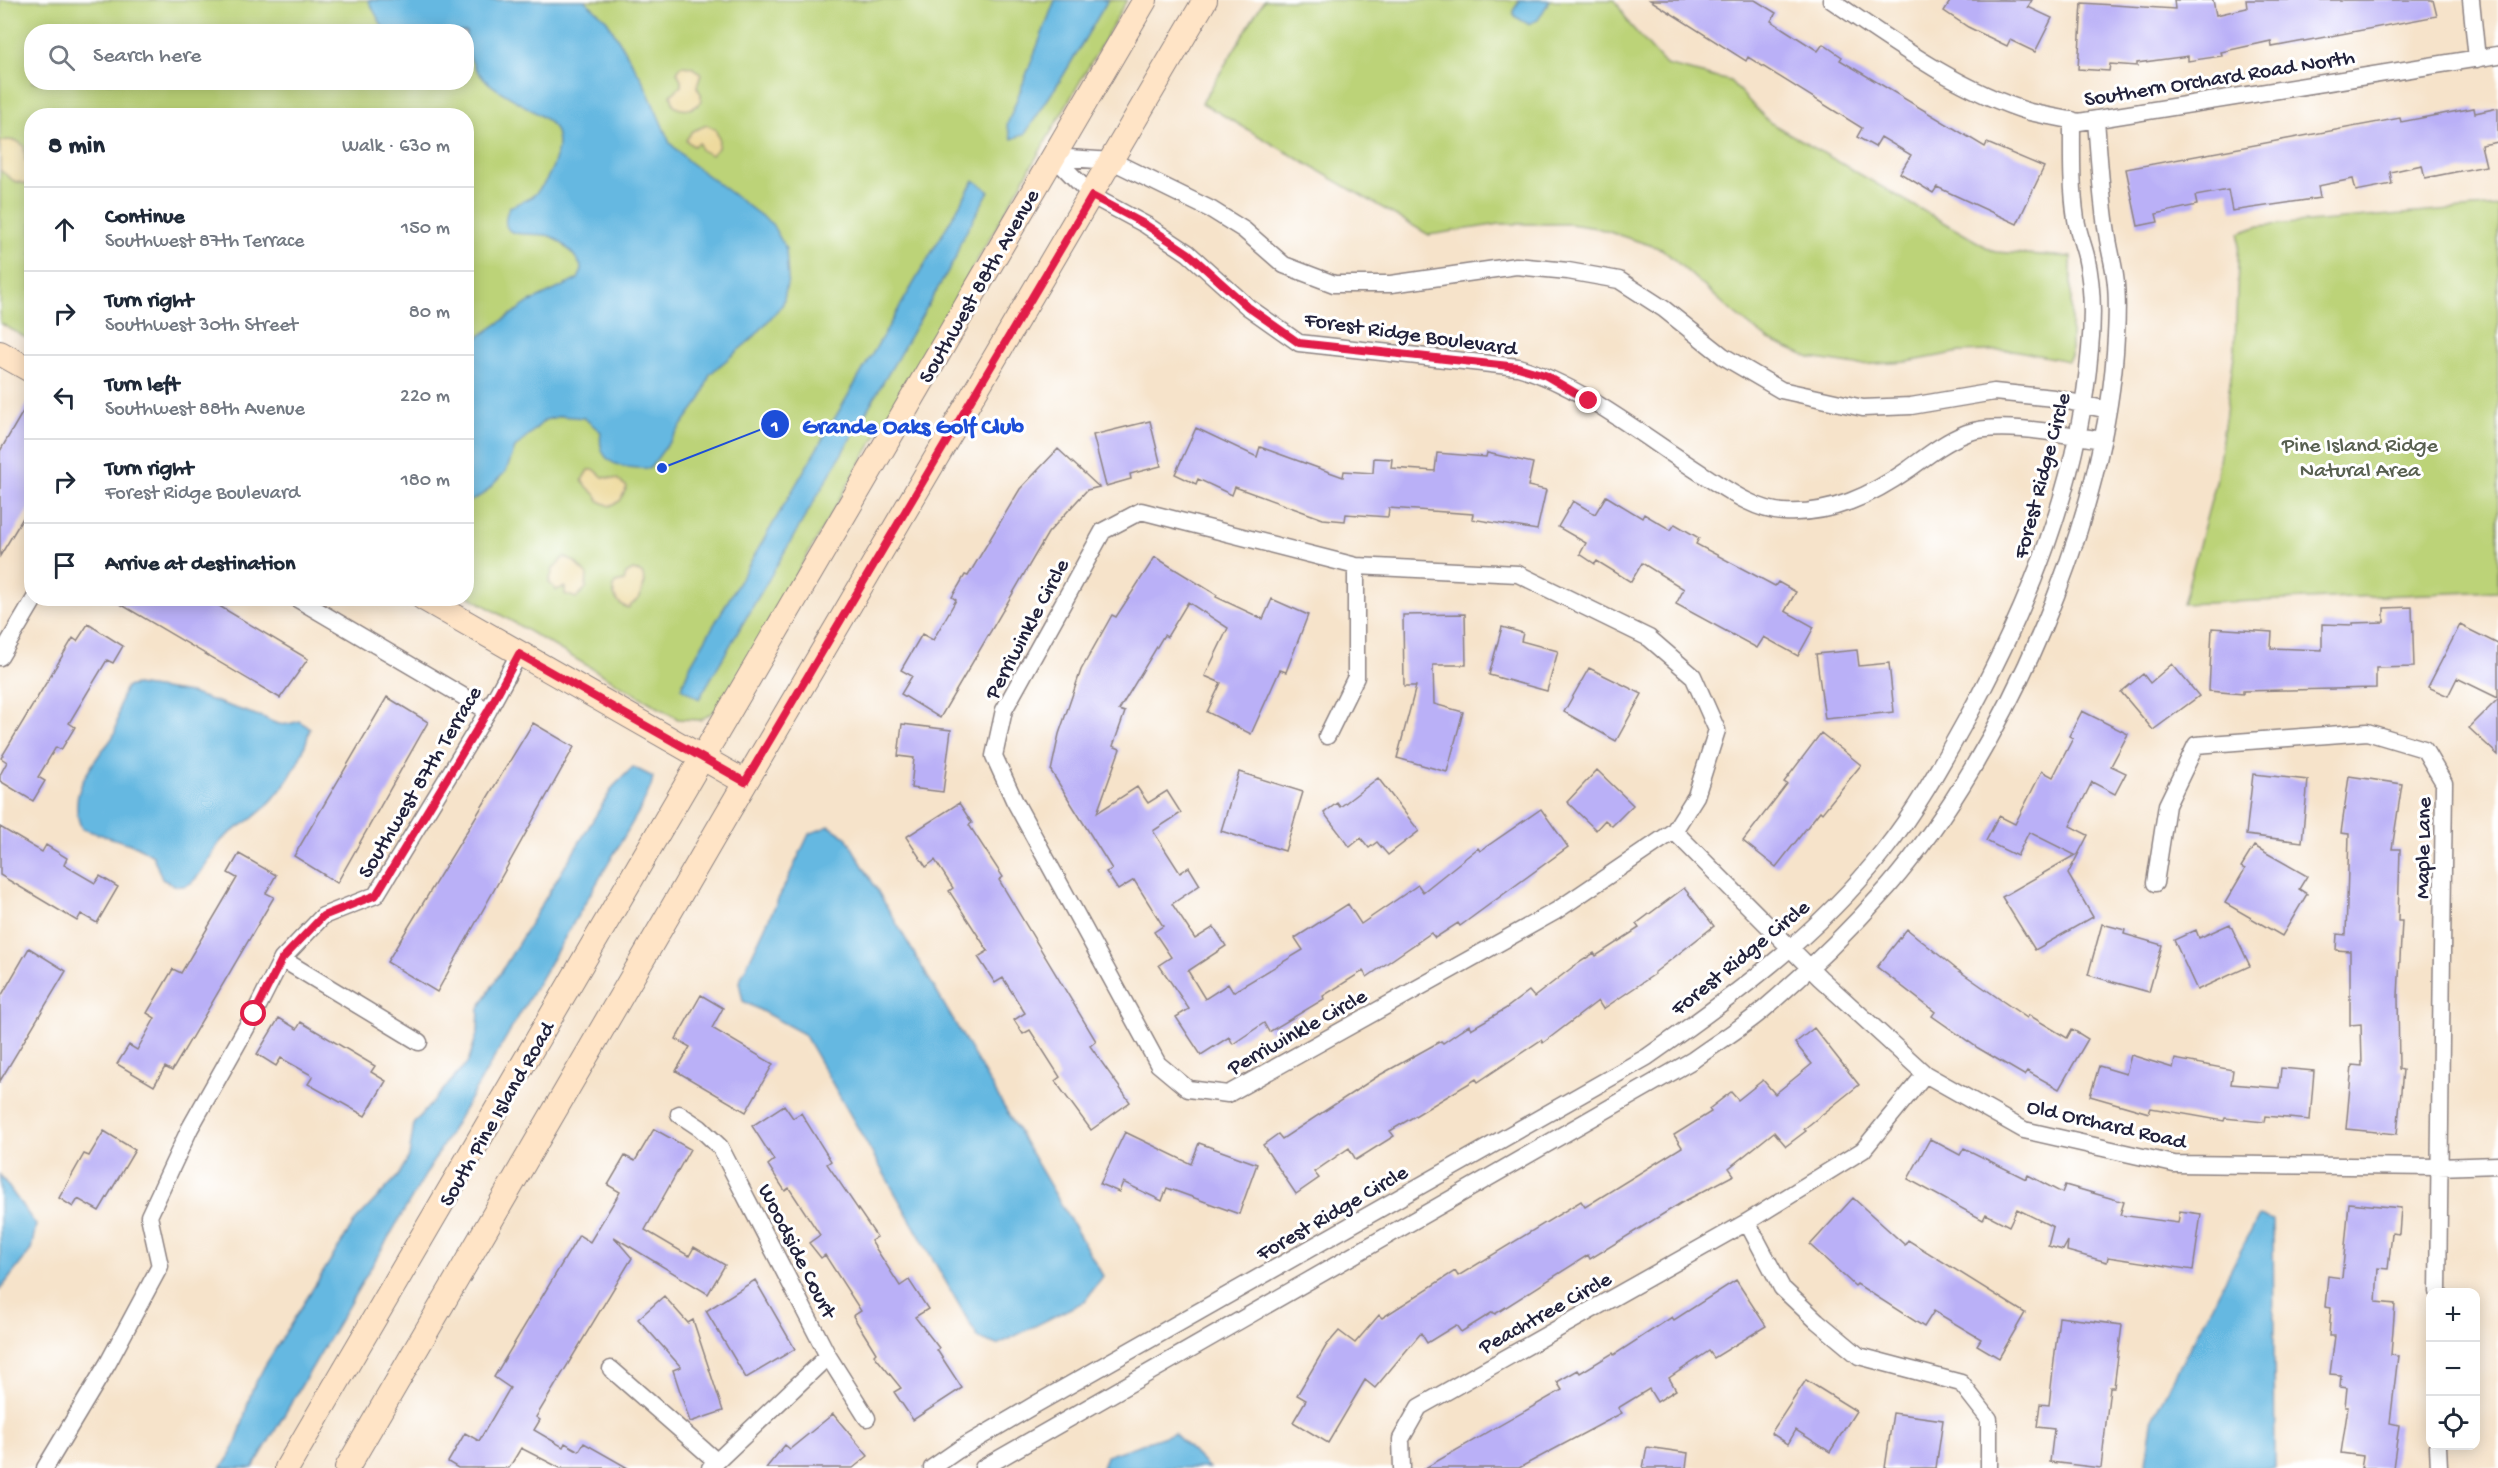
<!DOCTYPE html>
<meta charset="utf-8">
<style>
:root{--surface:#fff;--page:#f2f2f3;--text:#1f2937;--muted:#747a83;--line:#e0e1e3}
body{margin:0;font-family:"Gochi Hand",sans-serif;background:var(--page);color:var(--text)}
.controls{position:absolute;right:18px;bottom:18px;display:grid;overflow:hidden;border-radius:12px;box-shadow:0 3px 15px #0003}
.controls button{width:54px;height:54px;display:grid;place-items:center;padding:0;border:0;border-bottom:2px solid var(--line);background:var(--surface);color:var(--text);font:30px sans-serif}
.stop{position:absolute;width:18px;height:18px;margin:-14px;border:4px solid #e11d48;border-radius:50%;background:#fff}
.stop.end{background:#e11d48;border-color:#fff;box-shadow:0 2px 6px #0008}
.list{margin:0;padding:0;list-style:none}
h2{display:flex;justify-content:space-between;align-items:center;height:78px;margin:0;padding:0 24px;font-size:26px}
h2 small{font-size:20px;font-weight:400;color:var(--muted)}
.list li{display:grid;grid-template-columns:39px 1fr auto;gap:18px;align-items:center;box-sizing:border-box;height:84px;padding:0 24px;border-top:2px solid var(--line)}
.list b{display:block;font-size:22px;white-space:nowrap}
.list p{margin:0;font-size:20px;white-space:nowrap;color:var(--muted)}
.list em{font-size:20px;font-style:normal;color:var(--muted)}
.icon{flex:none;width:33px;height:33px;fill:none;stroke:currentColor;stroke-width:2;stroke-linecap:round;stroke-linejoin:round}
.map{position:relative;flex:none;width:2498px;height:1468px;overflow:hidden}
.search{position:absolute;background:var(--surface);box-shadow:0 3px 15px #0003;left:24px;top:24px;width:450px;height:66px;display:flex;align-items:center;gap:15px;box-sizing:border-box;padding:0 21px;border-radius:24px;color:var(--muted);font-size:22px}
.panel{position:absolute;background:var(--surface);box-shadow:0 3px 15px #0003;left:24px;top:108px;width:450px;height:498px;border-radius:24px}
.map>svg:first-child{display:block}
.green{fill:#bcd378;stroke:#6f7a5a;stroke-width:1.5;fill-rule:evenodd}
.sand{fill:#eeda9e;stroke:#887e6c;stroke-width:1.5}
.water{fill:#65b8e1;stroke:#446d8e;stroke-width:1.5}
.building{fill:#bab0f7}
.lines{fill:none;stroke-linecap:round;stroke-linejoin:round}
.street-casing{stroke:#8c8282;stroke-width:19}
.secondary-casing{stroke:#8c8282;stroke-width:26}
.street{stroke:#fff;stroke-width:16}
.secondary{stroke:#ffe4c6;stroke-width:24}
.route{stroke:#e11d48;stroke-width:8}
.labels{text-anchor:middle;stroke-width:6;stroke-linejoin:round;paint-order:stroke}
.street-label{font-size:22px;fill:#22223b;stroke:#fff}
.park-label{font-size:22px;fill:#586050;stroke:#fff}
.leader{fill:none;stroke:#1d4ed8;stroke-width:2}
.callout-dot{fill:#1d4ed8;stroke:#fff;stroke-width:2}
.mark-label{font-size:18px;text-anchor:middle;font-weight:bold;fill:#fff}
.callout-label{font-size:24px;text-anchor:middle;font-weight:bold;fill:#1d4ed8;stroke:#fff;stroke-width:6;stroke-linejoin:round;paint-order:stroke}
</style>
<div class="map">
<svg width="2498" height="1468" viewBox="0 0 2498 1468">
<rect width="100%" height="100%" fill="#fff"/>
<filter id="ink" filterUnits="userSpaceOnUse"><feTurbulence type="fractalNoise" baseFrequency=".0167" numOctaves="2"/><feDisplacementMap in="SourceGraphic" scale="12" xChannelSelector="R" yChannelSelector="G"/><feConvolveMatrix kernelMatrix="1 2 1 2 8 2 1 2 1" color-interpolation-filters="sRGB"/></filter>
<filter id="wash" filterUnits="userSpaceOnUse"><feTurbulence type="fractalNoise" baseFrequency=".008" numOctaves="4" result="noise"/><feDisplacementMap in="SourceGraphic" scale="24" xChannelSelector="R" yChannelSelector="G"/><feGaussianBlur stdDeviation="1.35" result="paint"/><feColorMatrix in="noise" values="0 0 0 0 0 0 0 0 0 0 0 0 0 0 0 0 0 1.4 0 .05"/><feComposite in="paint" operator="in"/></filter>
<g filter="url(#wash)">
<rect width="100%" height="100%" fill="#f6e3ca"/>
<!-- green -->
<path class="green" d="M0 0H1127L720 707 701 720 678 719 467 595 466 116H32L31 341 0 323ZM32 32H466V82H32Z
M1264 0H1615L1630 25 1666 65 1730 81 1769 122 1995 252 2071 257V356L2068 361 2013 350 1960 352 1907 362 1857 365 1810 358 1769 340 1736 315 1662 249 1597 228 1570 224H1500L1429 235 1202 103Z
M2498 206V591L2183 604 2216 482 2235 348 2239 233 2259 226Z"/>
<!-- sand -->
<path class="sand" d="M681 66 692 67 701 74 697 87 701 94V101C695 110 683 112 674 106L671 95 681 86V80L677 72Z
M707 125 715 129 719 138 718 148 711 155 701 150 699 143 693 146 686 140 692 131Z
M7 140 17 141 24 146 25 160 31 154V185L14 181 0 170V142Z
M588 470H595L603 477 617 479 627 487 620 501 610 506 599 501C596 491 587 490 582 480Z
M564 557 575 562 587 575 586 588 576 598 565 594V587L556 590 549 582 553 569Z
M633 570 642 573 645 582 640 597 628 608C617 604 610 594 615 583L624 581 626 574Z"/>
<!-- water -->
<path class="water" d="M368 0H584L606 19 643 81 670 143 688 161 772 224 786 249 788 279 783 304 754 337 710 374 701 399 650 468C624 469 596 466 601 432L584 418 561 416 545 420 515 448 506 471 484 494 467 503V345L528 303 578 279 582 270C579 258 562 241 550 236 532 230 494 245 509 207 518 203 531 200 537 192 550 178 565 147 554 128 549 120 540 115 533 111 498 89 466 79 466 32L385 31Z
M1055 0H1108L1063 76 1025 134 1012 139 1007 125Z
M1520 0H1550L1538 20 1528 24 1514 16 1513 11Z
M974 180 989 191 960 243 955 259 699 699 681 688 691 664Z
M136 685 190 693 265 718C278 726 285 726 299 721L310 728C303 761 281 796 254 817 244 825 230 831 221 841 210 854 205 872 191 883 181 890 171 884 162 879L153 856 137 846 82 829C68 799 84 776 101 752 106 746 113 739 115 732 120 713 116 708 126 687Z
M633 767 653 777 651 786 641 808 253 1468H221C240 1446 242 1420 251 1393 254 1384 260 1376 264 1367L355 1221 399 1175 409 1156 414 1123 468 1062 478 1031 479 1008 613 787Z
M829 826 846 837 1103 1276 1085 1301 997 1345 978 1338 804 1034 743 1001 739 982 809 834Z
M0 1175 36 1225 31 1250 0 1290Z
M2259 1216 2273 1220 2275 1468H2145L2153 1417Z
M1174 1433 1209 1468H1102L1106 1456Z"/>
<g id="blocks">
<!-- building -->
<path class="building" d="M1650 0H1755L1776 13 1771 21 1818 51 1823 44 1842 57 1840 60 1985 147 1987 143 2044 167 2017 224 1937 187 1933 193 1900 173 1911 155 1881 137 1875 147 1857 137 1862 128 1748 57 1746 61Z
M1951 0H2032L2028 7 2052 18 2035 52 2010 40 2007 46 1968 27 1944 11Z
M2174 0H2213L2216 15 2247 8 2246 0H2433L2437 16 2272 47 2271 41 2221 52 2222 56 2188 61V56L2137 63V66L2110 64 2109 71 2078 69 2082 3 2175 9Z
M2474 108 2475 113 2498 108V142L2481 145 2486 166 2425 178 2422 165 2390 172 2392 184 2356 191 2353 179 2318 186 2320 198 2232 211 2228 190 2195 196 2197 205 2156 214 2158 222 2138 226 2126 169 2400 118 2401 122Z
M32 396V503L0 556V451Z
M1150 421 1161 466 1130 474 1131 479 1106 486 1093 435Z
M1196 428 1257 457 1260 447 1343 477 1344 471 1373 473 1374 458 1392 459 1391 468 1435 471 1437 453 1486 457 1487 453 1533 463 1528 486 1546 490 1537 530 1472 519 1473 514 1389 508 1388 517 1346 514 1345 521 1323 519 1235 487 1232 495 1198 479 1196 484 1175 474Z
M1058 449 1099 487 1087 490 1048 533 940 718 901 694 912 676 901 670 922 634 933 640 956 600 952 597 965 575 968 576 1020 489Z
M1606 496 1642 518 1644 514 1671 530 1675 524 1699 538 1696 544 1775 586 1778 582 1796 592 1785 611 1814 627 1798 656 1764 637 1757 648 1676 604 1684 589 1642 563 1631 582 1597 561 1595 564 1580 554 1586 543 1558 527 1573 501 1595 514Z
M1155 557 1217 595 1216 597 1263 619 1272 599 1308 615 1286 672 1280 670 1251 734 1207 712 1221 683 1205 676 1228 628 1188 602 1167 637 1164 635 1119 710 1125 712 1113 746 1120 749 1097 813 1137 787 1148 803 1167 791 1181 813 1153 831 1180 873 1189 867 1200 885 1172 904 1195 939 1214 927 1226 946 1188 971 1205 999 1228 984 1233 992 1303 950 1295 938 1348 904 1361 924 1418 885 1423 892 1478 848 1480 851 1541 809 1568 847 1460 926 1458 923 1435 938 1431 933 1367 977 1363 971 1323 996 1324 999 1269 1032 1264 1023 1233 1044 1229 1037 1201 1055 1176 1017 1189 1009 1159 965 1171 957 1154 932 1163 926 1134 880 1118 890 1106 872 1112 869 1051 771 1059 734 1081 670 1112 615 1116 617Z
M110 598H206L308 659 280 698Z
M2412 607 2414 667 2376 668V688L2243 691V694L2209 691 2212 628 2272 632 2271 648 2322 650V624L2353 625V623L2384 622V608Z
M1465 614 1466 665H1433L1434 704 1463 712 1447 772 1397 758 1416 686H1404L1403 615Z
M88 624 123 646 113 663 107 660 69 723 75 727 61 750 56 747 38 777 45 781 33 801 0 781V775L7 762 1 758 73 638 77 641Z
M2460 625 2498 644V698L2457 678 2448 696 2428 687Z
M1502 627 1523 633 1521 641 1558 651 1547 691 1489 675Z
M1857 650 1859 666 1889 663 1894 712 1825 719 1816 654Z
M2172 664 2199 696 2153 730 2121 692 2143 674 2150 683Z
M1589 668 1642 694 1616 741 1564 712Z
M387 697 428 722 337 883 294 856Z
M2498 699V755L2469 728Z
M2082 711 2128 734 2111 766 2126 773 2115 794 2092 782 2070 826 2088 835 2068 874 2093 917 2035 950 2002 897 2075 855 2029 832 2017 856 1986 841 1999 816 2015 824 2042 771 2053 777 2073 738 2069 736Z
M533 723 574 747 437 992 387 962Z
M902 724 951 730 943 792 911 788 914 758 898 756Z
M1821 733 1861 765 1822 813 1820 811 1776 867 1743 841 1787 784 1784 782Z
M1597 770 1633 805 1612 826 1605 820 1596 830 1567 802Z
M1239 772 1303 792 1285 851 1221 831Z
M2253 774 2308 780 2302 842 2246 835Z
M2349 776 2402 784 2392 849H2400L2398 921H2402L2398 996 2399 1069 2403 1070 2397 1134 2346 1129 2352 1065 2362 1066 2361 1024 2350 1025V951L2336 950 2337 934 2346 935 2349 834 2341 833Z
M1378 778 1419 831 1388 855 1377 842 1369 848 1361 838 1350 847 1324 813 1337 803 1340 807Z
M959 803 972 823 969 825 1003 877 999 880 1096 1041 1090 1046 1130 1102 1091 1130 1055 1081 1060 1077 1030 1030 1023 1034 1014 1020 1025 1013 1003 978 995 983 978 957 988 951 949 891 953 888 935 860 926 867 906 837Z
M0 827 42 852 46 845 67 858 64 865 95 883 100 876 118 887 97 923 81 914 77 921 0 875Z
M2254 846 2307 876 2299 889 2307 894 2282 936 2225 903 2245 869 2241 867Z
M239 854 276 875 266 893 274 897 172 1071 165 1067 154 1086 117 1064 129 1045 137 1050 155 1018 147 1013 173 969 181 973 237 878 228 873Z
M1684 888 1714 926 1654 973 1655 974 1603 1009 1598 1001 1543 1043 1541 1040 1478 1082 1476 1079 1390 1131 1394 1136 1356 1160 1349 1148 1314 1172 1319 1178 1296 1194 1263 1145 1278 1134 1282 1139 1378 1076 1441 1041 1443 1043 1469 1025 1471 1029 1505 1009 1529 991 1534 997 1574 966 1594 953 1596 956 1639 928 1636 924Z
M2102 924 2125 930 2124 934 2162 945 2149 992 2088 975Z
M2230 924 2250 966 2197 990 2174 940 2196 930 2199 938Z
M1907 929 1955 968 2027 1018 2029 1015 2067 1038 2072 1029 2088 1039 2059 1089 2027 1071 2024 1075 1978 1048 1932 1016 1935 1012 1877 967Z
M29 948 66 971 0 1081V998Z
M701 995 723 1008 712 1028 773 1064 746 1112 676 1071 690 1047 676 1039Z
M279 1018 297 1029 301 1022 375 1066 371 1072 386 1081 365 1116 308 1084 313 1076 281 1058 276 1066 257 1054Z
M1814 1028 1859 1085 1804 1129 1806 1131 1786 1146 1774 1132 1729 1168 1734 1175 1681 1203 1590 1259 1588 1255 1495 1314 1493 1312 1461 1332 1456 1325 1427 1343 1421 1333 1375 1388 1365 1380 1328 1443 1293 1422 1306 1400 1297 1395 1326 1346 1339 1331 1355 1343 1379 1315 1382 1318 1455 1271 1458 1276 1581 1201 1585 1207 1682 1147 1674 1135 1711 1112 1709 1109 1731 1092 1738 1100 1763 1080 1775 1094 1812 1064 1795 1043Z
M2131 1055 2173 1068 2175 1059 2233 1070 2231 1084 2279 1088 2281 1068 2314 1071 2310 1120 2265 1116 2264 1122 2225 1118 2224 1121 2151 1108 2149 1113 2090 1096 2099 1066 2126 1074Z
M784 1105 793 1118 801 1113 831 1161 827 1164 877 1237 871 1241 900 1286 909 1280 928 1309 915 1317 939 1348 937 1350 962 1388 913 1420 894 1392 901 1388 874 1355 876 1353 853 1316 861 1311 825 1255 821 1258 809 1243 820 1235 789 1188 785 1191 768 1165 774 1160 752 1126Z
M654 1129 690 1149 645 1230 689 1256 694 1247 725 1265 708 1294 614 1237 632 1258 536 1417 540 1420 534 1430 563 1447 565 1443 579 1451 584 1443 628 1468H560L521 1448 509 1468H458L448 1462 465 1433 479 1441 510 1388 494 1377 579 1235 590 1242 620 1192 608 1185 625 1156 635 1161Z
M104 1131 135 1150 99 1211 78 1199 73 1207 59 1198 84 1154 89 1156Z
M1125 1132 1191 1164 1199 1143 1257 1164 1239 1214 1167 1188 1162 1201 1123 1182 1119 1192 1100 1184Z
M1930 1139 1960 1155 1964 1148 2026 1179 2028 1175 2062 1193 2065 1185 2124 1202 2120 1215 2178 1223 2180 1211 2201 1214 2193 1270 2108 1257 2107 1262 2067 1251 2068 1241 2063 1250 2048 1246 2053 1227 2017 1209 2009 1226 1986 1214 1983 1220 1908 1179Z
M1853 1198 1905 1245 1908 1240 2025 1313 1999 1358 1977 1345 1981 1339 1934 1311 1924 1327 1857 1284 1855 1286 1810 1245Z
M2349 1203 2401 1208 2399 1234 2392 1233 2388 1269 2378 1268 2376 1302 2395 1304 2391 1355 2398 1356 2390 1423 2399 1425 2393 1468H2361L2363 1456 2341 1453 2348 1407H2345L2347 1388 2340 1387 2341 1375 2330 1374 2335 1336H2329L2331 1308 2325 1307 2328 1276 2342 1278Z
M755 1280 795 1349 746 1378 706 1311Z
M1736 1280 1766 1326 1714 1358 1709 1351 1669 1378 1676 1390 1657 1402 1649 1389 1618 1408 1622 1413 1519 1468H1425L1562 1390 1557 1382 1578 1370 1580 1373 1613 1353 1614 1355 1672 1317 1674 1320Z
M664 1296 688 1323 693 1320 723 1411 690 1422 673 1370 681 1367 638 1319Z
M2059 1317 2122 1325 2114 1387H2110L2101 1468 2050 1462 2054 1429 2037 1427 2040 1404 2049 1405Z
M1806 1380 1856 1411 1830 1452 1796 1430 1788 1444 1771 1433Z
M1893 1413 1943 1420 1936 1468H1885Z
M833 1414 868 1456 853 1468H766L785 1445 790 1449Z
M1647 1447 1688 1453 1686 1468H1643Z"/>
</g>
</g>
<g filter="url(#ink)">
<use href="#blocks" fill-opacity="0" stroke="#8c8282" stroke-width="1.5"/>
<g class="lines">
<!-- street casing -->
<g class="street-casing">
<path id="street" d="M1831 0C1893 42 1958 90 2030 112 2046 116 2063 118 2079 122L2498 55
M2471 0 2477 59
M1054 157 1092 196 1146 225 1188 253 1248 307 1299 343 1518 367C1583 386 1644 437 1702 474 1726 489 1754 510 1783 512 1831 515 1872 495 1909 469 1928 455 1946 441 1967 433 1999 421 2068 435 2102 440
M1054 157 1112 161 1212 210 1244 230 1284 265 1334 284H1391L1516 266 1568 271 1619 280 1664 309 1723 356 1781 390 1863 408 1911 406 1994 392 2054 398 2108 410
M1141 511 1356 566 1518 574 1649 638 1693 676 1717 730 1696 796 1674 831 1556 911 1228 1094 1188 1089 1158 1064 1014 800 994 756 1004 710 1103 531Z
M296 598 488 711
M0 657 35 598
M1327 736 1356 677V566
M1674 831 1820 978 1925 1074 2024 1130 2174 1164 2438 1167 2498 1165
M2155 883 2167 805 2196 745 2367 732 2424 749 2444 783 2438 1292
M282 959 419 1042
M679 1114 700 1128 720 1147 828 1356 867 1418
M1747 1222 1782 1288 1817 1321 1859 1356 1961 1383 1989 1419V1468
M611 1369 716 1461
M2438 1446 2439 1468
M45 1468 108 1363 160 1266 149 1216 190 1128 254 1014 282 959 323 916 376 895 488 711 519 654
M710 1468 828 1356
M932 1468 958 1450 1036 1404 1647 1057C1731 998 1819 934 1883 852 1915 812 1940 767 1965 722 2029 606 2079 483 2090 349 2093 319 2093 286 2086 256 2083 244 2078 232 2076 219 2071 186 2072 153 2072 120
M983 1468 1693 1060C1716 1043 1742 1028 1764 1009 1807 972 1850 930 1888 887 2005 752 2108 515 2116 336 2117 317 2118 295 2115 276 2113 262 2109 248 2107 233 2101 196 2099 157 2096 120
M1402 1468 1401 1439 1419 1407 1747 1222 1863 1150 1925 1074"/>
</g>
<!-- secondary casing -->
<g class="secondary-casing">
<path id="secondary" d="M0 353 32 371
M423 598 745 782
M287 1468 1145 0
M347 1468 724 819 1205 0"/>
</g>
<!-- street -->
<use href="#street" class="street"/>
<!-- secondary -->
<use href="#secondary" class="secondary"/>
</g>
</g>
<g class="lines" filter="url(#ink)">
<!-- route -->
<path class="route" d="M254 1014 282 959 323 916 376 895 488 711 519 654 745 782 1092 196 1146 225 1188 253 1248 307 1299 343 1518 367 1545 375 1589 401"/>
</g>
<g class="labels">
<!-- street labels -->
<g class="street-label">
<text transform="translate(2219 76) rotate(-9)" y="8">Southern Orchard Road North</text>
<text transform="translate(977 285) rotate(-60)" y="8">Southwest 88th Avenue</text>
<text transform="translate(1411 332) rotate(8)" y="8">Forest Ridge Boulevard</text>
<text transform="translate(2040 475) rotate(-75)" y="8">Forest Ridge Circle</text>
<text transform="translate(1025 628) rotate(-62)" y="8">Perriwinkle Circle</text>
<text transform="translate(418 781) rotate(-59)" y="8">Southwest 87th Terrace</text>
<text transform="translate(2421 848) rotate(-89)" y="8">Maple Lane</text>
<text transform="translate(1739 956) rotate(-39)" y="8">Forest Ridge Circle</text>
<text transform="translate(1296 1030) rotate(-29)" y="8">Perriwinkle Circle</text>
<text transform="translate(495 1113) rotate(-60)" y="8">South Pine Island Road</text>
<text transform="translate(2107 1122) rotate(13)" y="8">Old Orchard Road</text>
<text transform="translate(1331 1211) rotate(-30)" y="8">Forest Ridge Circle</text>
<text transform="translate(799 1250) rotate(63)" y="8">Woodside Court</text>
<text transform="translate(1544 1311) rotate(-29)" y="8">Peachtree Circle</text>
</g>
<!-- park labels -->
<g class="park-label">
<text x="2360" y="451">Pine Island Ridge<tspan x="2360" dy="25">Natural Area</tspan></text>
</g>
</g>
<!-- callouts -->
<path class="leader" d="M662 468L775 424"/>
<g class="callout-dot">
<circle cx="662" cy="468" r="6"/>
<circle cx="775" cy="424" r="15"/>
</g>
<g class="mark-label">
<text x="775" y="431">1</text>
</g>
<g class="callout-label">
<text x="913" y="433">Grande Oaks Golf Club</text>
</g>
</svg>
<div class="controls">
<button>+</button>
<button>−</button>
<button><svg class="icon" aria-label="locate" viewBox="0 0 24 24"><circle cx="12" cy="12" r="6"/><path d="M12 2v4M12 18v4M2 12h4M18 12h4"/></svg></button>
</div>
<div class="stop" style="left:254px;top:1014px"></div>
<div class="stop end" style="left:1589px;top:401px"></div>
<div class="search"><svg class="icon" aria-label="search" viewBox="0 0 24 24"><circle cx="10" cy="10" r="6"/><path d="M15 15l6 6"/></svg>Search here</div>
<section class="panel">
<h2>8 min<small>Walk · 630 m</small></h2>
<ul class="list">
<li><svg class="icon" aria-label="ahead" viewBox="0 0 24 24"><path d="M12 20V5M6 11l6-6 6 6"/></svg><div><b>Continue</b><p>Southwest 87th Terrace</p></div><em>150 m</em></li>
<li><svg class="icon" aria-label="right" viewBox="0 0 24 24"><path d="M7 20v-9h11M14 6l5 5-5 5"/></svg><div><b>Turn right</b><p>Southwest 30th Street</p></div><em>80 m</em></li>
<li><svg class="icon" aria-label="left" viewBox="0 0 24 24"><path d="M17 20v-9H6M10 6l-5 5 5 5"/></svg><div><b>Turn left</b><p>Southwest 88th Avenue</p></div><em>220 m</em></li>
<li><svg class="icon" aria-label="right" viewBox="0 0 24 24"><path d="M7 20v-9h11M14 6l5 5-5 5"/></svg><div><b>Turn right</b><p>Forest Ridge Boulevard</p></div><em>180 m</em></li>
<li><svg class="icon" aria-label="arrive" viewBox="0 0 24 24"><path d="M6 21V4h12l-3 4 3 4H6"/></svg><div><b>Arrive at destination</b></div></li>
</ul>
</section>
</div>
